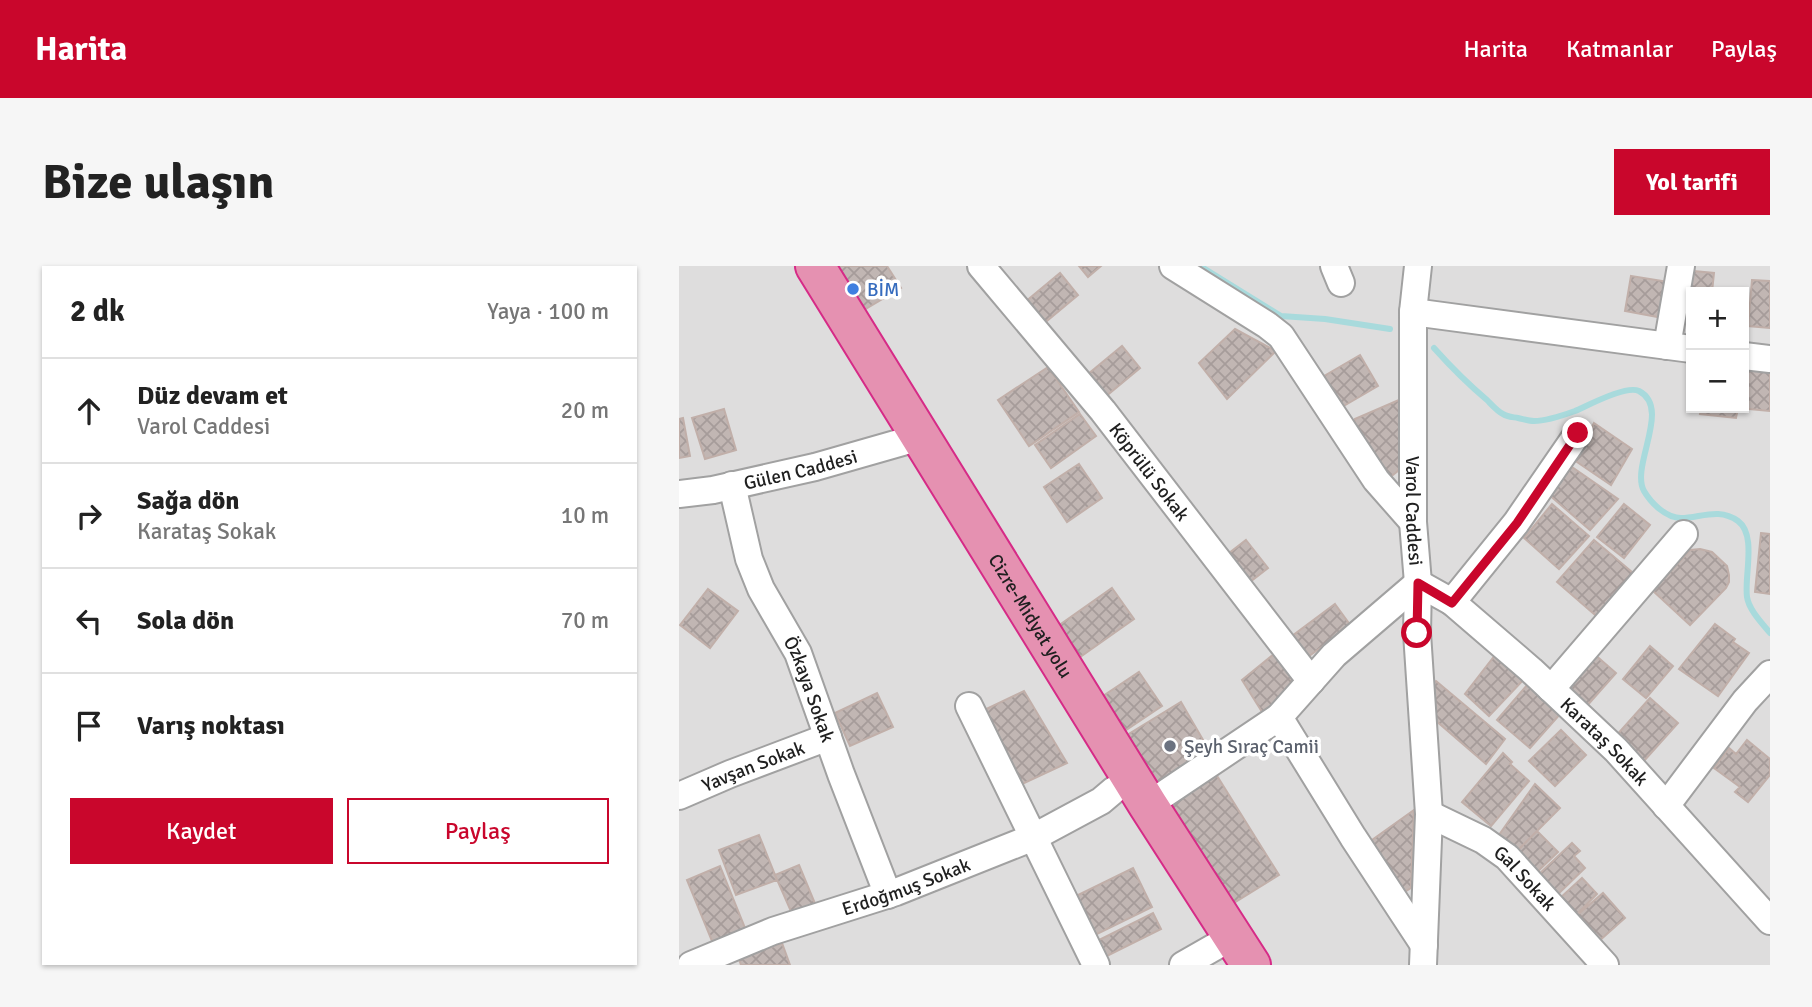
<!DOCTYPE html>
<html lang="tr">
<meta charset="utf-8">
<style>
:root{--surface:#fff;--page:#f6f6f6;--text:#222;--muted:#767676;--line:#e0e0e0;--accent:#c9062c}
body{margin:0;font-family:Signika,sans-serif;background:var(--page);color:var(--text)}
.controls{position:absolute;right:21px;top:21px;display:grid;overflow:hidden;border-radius:0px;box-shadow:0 2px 5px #0004}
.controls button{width:63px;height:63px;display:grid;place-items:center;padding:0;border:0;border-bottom:2px solid var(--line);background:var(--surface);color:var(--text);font:35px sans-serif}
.stop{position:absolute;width:21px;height:21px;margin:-16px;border:5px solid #c9062c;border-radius:50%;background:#fff}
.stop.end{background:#c9062c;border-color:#fff;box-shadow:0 2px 7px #0008}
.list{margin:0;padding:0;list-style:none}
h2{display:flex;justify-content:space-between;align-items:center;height:91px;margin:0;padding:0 28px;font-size:30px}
h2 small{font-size:23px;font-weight:400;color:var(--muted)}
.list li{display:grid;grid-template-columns:46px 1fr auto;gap:21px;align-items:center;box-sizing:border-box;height:105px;padding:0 28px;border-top:2px solid var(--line)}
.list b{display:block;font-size:26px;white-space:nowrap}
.list p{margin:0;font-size:23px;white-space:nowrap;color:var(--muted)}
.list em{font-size:23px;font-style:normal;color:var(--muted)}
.actions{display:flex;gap:14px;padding:21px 28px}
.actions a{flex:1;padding:16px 0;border:2px solid var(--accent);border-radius:0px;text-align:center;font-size:24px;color:var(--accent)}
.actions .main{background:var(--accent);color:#fff}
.icon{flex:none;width:38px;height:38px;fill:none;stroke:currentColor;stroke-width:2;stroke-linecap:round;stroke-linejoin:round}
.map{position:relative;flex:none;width:1091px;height:699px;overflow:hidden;border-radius:0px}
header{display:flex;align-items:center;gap:42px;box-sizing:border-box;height:98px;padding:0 35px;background:var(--accent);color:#fff}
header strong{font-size:33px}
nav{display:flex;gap:38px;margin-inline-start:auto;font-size:24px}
.intro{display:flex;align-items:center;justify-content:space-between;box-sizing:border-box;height:168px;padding:0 42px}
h1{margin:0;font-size:49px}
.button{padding:18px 32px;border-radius:0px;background:var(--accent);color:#fff;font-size:24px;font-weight:700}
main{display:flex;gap:42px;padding:0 42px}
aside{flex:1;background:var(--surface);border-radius:0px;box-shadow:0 2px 5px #0004}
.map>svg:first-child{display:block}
.residential{fill:#dedddd;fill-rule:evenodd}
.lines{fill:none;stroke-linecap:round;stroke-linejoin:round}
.stream{stroke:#a8dadc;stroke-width:6}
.building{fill:url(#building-cross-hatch);stroke:#c1afa9;stroke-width:2}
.minor-casing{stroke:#a1a1a1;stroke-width:30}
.highway-casing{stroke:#d62b87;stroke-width:42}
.minor{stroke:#fff;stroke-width:26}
.highway{stroke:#e591b1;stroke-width:38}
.route{stroke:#c9062c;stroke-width:9}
.shop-dot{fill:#3f7fe0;stroke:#fff;stroke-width:2.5}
.worship-dot{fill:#6b7280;stroke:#fff;stroke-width:2.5}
.labels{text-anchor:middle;stroke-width:7;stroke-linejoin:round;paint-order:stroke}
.shop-label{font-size:19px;fill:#366cbe;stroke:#fff;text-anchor:start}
.street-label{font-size:19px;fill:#202020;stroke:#fff}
.worship-label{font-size:19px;fill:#5b616d;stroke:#fff;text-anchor:start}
</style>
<header>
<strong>Harita</strong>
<nav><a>Harita</a><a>Katmanlar</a><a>Paylaş</a></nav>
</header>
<div class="intro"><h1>Bize ulaşın</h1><a class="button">Yol tarifi</a></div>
<main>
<aside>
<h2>2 dk<small>Yaya · 100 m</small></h2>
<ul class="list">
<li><svg class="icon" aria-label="ahead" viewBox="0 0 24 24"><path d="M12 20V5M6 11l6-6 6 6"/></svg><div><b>Düz devam et</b><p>Varol Caddesi</p></div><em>20 m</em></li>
<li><svg class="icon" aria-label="right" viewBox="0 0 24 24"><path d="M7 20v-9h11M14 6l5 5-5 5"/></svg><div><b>Sağa dön</b><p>Karataş Sokak</p></div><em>10 m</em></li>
<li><svg class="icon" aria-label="left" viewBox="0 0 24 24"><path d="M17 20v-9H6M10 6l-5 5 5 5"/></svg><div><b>Sola dön</b></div><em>70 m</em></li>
<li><svg class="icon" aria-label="arrive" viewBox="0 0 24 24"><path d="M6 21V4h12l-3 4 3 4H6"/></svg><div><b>Varış noktası</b></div></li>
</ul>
<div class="actions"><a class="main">Kaydet</a><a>Paylaş</a></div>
</aside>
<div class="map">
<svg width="1091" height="699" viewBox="0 0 1091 699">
<defs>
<pattern id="building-cross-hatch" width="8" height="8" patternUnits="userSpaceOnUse" patternTransform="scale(1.75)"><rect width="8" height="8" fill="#c1b6b3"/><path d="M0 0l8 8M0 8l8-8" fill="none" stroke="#a69c9a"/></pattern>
</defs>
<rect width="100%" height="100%" fill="#f0ebe6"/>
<!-- residential -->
<path class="residential" d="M0 0H1091V699H0ZM1012 26H1065V142H1012Z"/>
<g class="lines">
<!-- stream -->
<path class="stream" d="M521 0 602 50 646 53 711 63
M755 82C772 101 789 118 808 134 813 139 818 145 824 148 828 151 834 151 839 152 844 153 850 155 855 155 866 155 885 149 896 145 910 139 947 119 960 125 993 142 951 200 965 225 972 237 987 252 1002 252 1021 252 1040 241 1059 255 1078 269 1065 310 1068 331 1070 344 1083 357 1091 367"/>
</g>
<!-- building -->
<path class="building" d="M150 0H208L222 22 180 47Z
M400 0H422L409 11Z
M1004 4 1035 7 1033 26H1012V45L1000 44Z
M381 7 399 29 363 59 345 37Z
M952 10 990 16 984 52 946 45Z
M1073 14 1091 15V62L1069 60Z
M556 63 597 85 548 133 520 97Z
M443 80 461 102 426 131 408 109Z
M681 89 699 120 663 141 645 110Z
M1065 100 1091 102V145L1059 142H1065Z
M369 101 400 146 350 180 319 134Z
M722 133V194L719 205 710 212 676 161V153Z
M1022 142H1059L1057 152 1021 148Z
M45 143 57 184 26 193 13 152Z
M401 148 417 170 372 202 356 179Z
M4 152 11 190 0 192V153Z
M915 157 953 183 932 219 895 194Z
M400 198 423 232 388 256 365 221Z
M893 201 939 233 911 264 869 228Z
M873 238 910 270 880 303 845 272Z
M945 238 971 259 945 292 918 271Z
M1082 267 1091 268V328L1076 326Z
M567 274 589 302 567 319 545 291Z
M915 274 959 311 922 354 878 316Z
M1021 283 1033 286 1048 300 1050 309V316L1047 322 1011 359 974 325 1011 284Z
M433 322 455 353 401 391 379 360Z
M29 323 59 345 31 382 1 359Z
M656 338 672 360 633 388 630 390 626 388 613 370Z
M1036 358 1056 373 1054 376 1070 387 1039 430 1000 403Z
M971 380 994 400 967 432 944 413Z
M914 387 937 407 906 442 883 422Z
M595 388 616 412 585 449 563 414Z
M817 388 847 411 810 450 786 428Z
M460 406 483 440 444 466 421 432Z
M757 415 826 473 807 498 756 454 754 418Z
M849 418 882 447 851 482 818 454Z
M345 425 388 497 339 520 301 446Z
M198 427 214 461 171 480 156 447Z
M971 432 999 457 964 496 936 471Z
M502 436 534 491 480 519 448 469Z
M882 464 907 489 876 520 850 495Z
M1068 474 1091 493V509L1069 536 1056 526 1061 521 1035 502 1050 482 1057 488Z
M824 487 833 496 831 498 850 515 812 560 783 536Z
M535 505 600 609 553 638 488 533Z
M856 518 881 542 836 587 820 569Z
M735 544 732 622 721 629 686 579Z
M858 565 879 586 856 608 836 587Z
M80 569 98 614 57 629 40 584Z
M893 577 901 585 895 590 906 602 877 630 858 610Z
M120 599 137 640 114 650 96 609Z
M41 600 68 667 35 680 8 614Z
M454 602 473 641 414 670 395 631Z
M903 612 918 628 896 650 880 633Z
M924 627 946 652 920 675 897 650Z
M474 647 482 663 420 694 412 678Z
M103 677 111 699H62L60 693Z"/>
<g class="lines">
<!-- minor casing -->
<g class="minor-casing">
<g id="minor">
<path id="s1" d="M302 0 424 145 632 415"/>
<path d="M494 0 588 59 602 70 697 214 734 256"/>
<path d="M655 0 662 17"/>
<path id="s2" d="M739 0 734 46V256L739 317 738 367 750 548 744 699"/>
<path d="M734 46 1012 83"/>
<path d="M988 80 1002 0"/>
<path d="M1065 90 1091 93"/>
<path id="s3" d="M53 219 70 293 82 323 119 387 162 508 209 629"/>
<path id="s4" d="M0 228 34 224 136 201 241 171"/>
<path d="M773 336 837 257 899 167"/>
<path d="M872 423 1005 268"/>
<path d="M290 440 417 699"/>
<path d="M600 451 674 571 745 679"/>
<path id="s5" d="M0 530 51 508 149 471"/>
<path id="s6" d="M469 539 600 451 655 389 739 317 773 336 852 404 937 484 1091 655"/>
<path d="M987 540 1066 435 1091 408"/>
<path id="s7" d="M750 548 804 574 828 591 926 699"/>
<path id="s8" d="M12 699 94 665 217 626 355 571 422 535 435 524"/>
<path d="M504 699 553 671"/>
</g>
</g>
<!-- highway casing -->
<g class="highway-casing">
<g id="highway">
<path id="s9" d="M136 0 469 539 572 699"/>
</g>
</g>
<!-- minor -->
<use href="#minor" class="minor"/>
<!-- highway -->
<use href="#highway" class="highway"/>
</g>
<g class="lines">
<!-- route -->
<path class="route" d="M738 367 739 317 773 337 838 257 899 167"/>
</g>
<!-- markers -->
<circle class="shop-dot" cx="174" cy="23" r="7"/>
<circle class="worship-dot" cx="491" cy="480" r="7"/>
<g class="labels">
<!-- shop labels -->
<g class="shop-label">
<text x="188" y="30">BİM</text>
</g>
<!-- street labels -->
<g class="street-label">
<text dy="7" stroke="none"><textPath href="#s4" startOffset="124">Gülen Caddesi</textPath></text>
<text dy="7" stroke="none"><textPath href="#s1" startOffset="266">Köprülü Sokak</textPath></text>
<text dy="7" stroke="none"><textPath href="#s2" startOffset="245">Varol Caddesi</textPath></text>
<text dy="7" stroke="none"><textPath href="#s9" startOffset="411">Cizre-Midyat yolu</textPath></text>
<text dy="7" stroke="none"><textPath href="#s3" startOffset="220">Özkaya Sokak</textPath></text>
<text dy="7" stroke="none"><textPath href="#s6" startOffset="597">Karataş Sokak</textPath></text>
<text dy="7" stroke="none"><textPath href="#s5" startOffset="80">Yavşan Sokak</textPath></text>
<text dy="7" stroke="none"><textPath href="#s7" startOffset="117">Gal Sokak</textPath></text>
<text dy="7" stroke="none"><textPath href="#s8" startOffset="229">Erdoğmuş Sokak</textPath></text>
</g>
<!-- worship labels -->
<g class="worship-label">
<text x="505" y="487">Şeyh Sıraç Camii</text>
</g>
</g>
</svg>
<div class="controls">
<button>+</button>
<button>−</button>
</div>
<div class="stop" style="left:738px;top:367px"></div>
<div class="stop end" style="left:899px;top:167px"></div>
</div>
</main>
